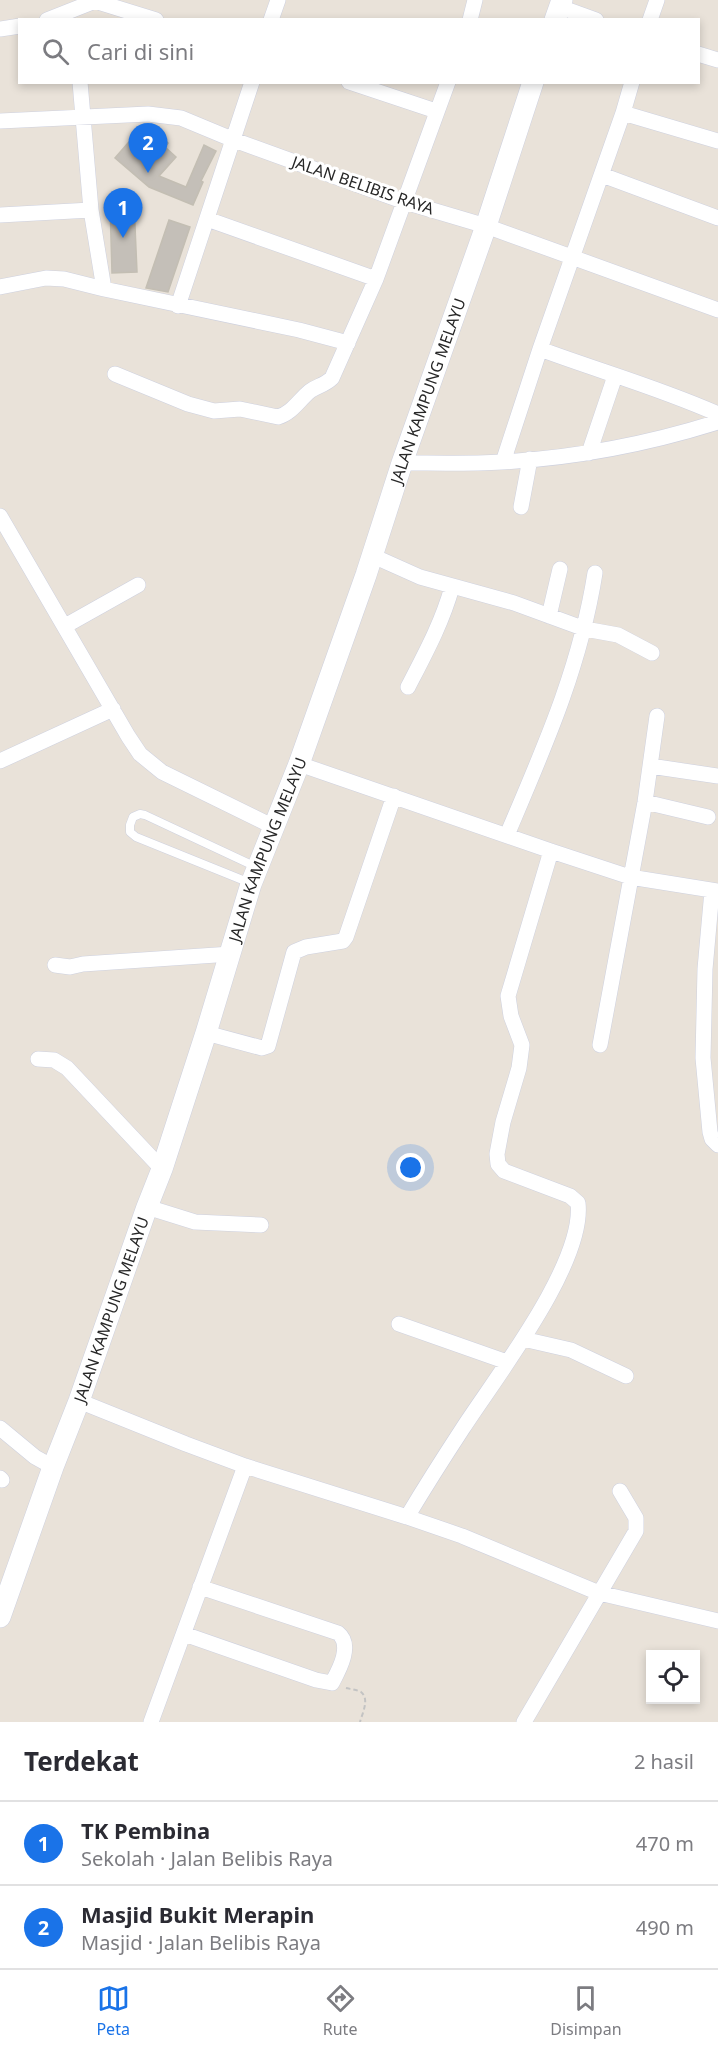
<!DOCTYPE html>
<html lang="id">
<meta charset="utf-8">
<style>
:root{--surface:#fff;--page:#f2f2f3;--text:#2b2b33;--muted:#7c7c81;--line:#e1e1e2;--accent:#1a73e8}
body{margin:0;font-family:"Noto Sans",sans-serif;background:var(--page);color:var(--text)}
.controls{position:absolute;right:18px;bottom:18px;display:grid;overflow:hidden;border-radius:0px;box-shadow:0 3px 9px #0003}
.controls button{width:54px;height:54px;display:grid;place-items:center;padding:0;border:0;border-bottom:2px solid var(--line);background:var(--surface);color:var(--text);font:30px sans-serif}
.you{position:absolute;left:411px;top:1168px;width:21px;height:21px;margin:-15px;border:4px solid #fff;border-radius:50%;background:#1a73e8;box-shadow:0 0 0 9px #1a73e833}
.badge{display:grid;place-items:center;width:39px;height:39px;border-radius:50%;background:var(--accent);color:#fff;font-size:20px;font-weight:700}
.pin{position:absolute;translate:-50% -50px;filter:drop-shadow(0 2px 3px #0008)}
.pin::after{content:'';position:absolute;top:32px;width:21px;height:18px;background:inherit;clip-path:polygon(0 0,100% 0,50% 100%)}
.list{margin:0;padding:0;list-style:none}
h2{display:flex;justify-content:space-between;align-items:center;height:78px;margin:0;padding:0 24px;font-size:26px}
h2 small{font-size:20px;font-weight:400;color:var(--muted)}
.list li{display:grid;grid-template-columns:39px 1fr auto;gap:18px;align-items:center;box-sizing:border-box;height:84px;padding:0 24px;border-top:2px solid var(--line)}
.list b{display:block;font-size:22px;white-space:nowrap}
.list p{margin:0;font-size:20px;white-space:nowrap;color:var(--muted)}
.list em{font-size:20px;font-style:normal;color:var(--muted)}
.icon{flex:none;width:33px;height:33px;fill:none;stroke:currentColor;stroke-width:2;stroke-linecap:round;stroke-linejoin:round}
.map{position:relative;flex:none;width:718px;height:1722px;overflow:hidden}
.search{position:absolute;background:var(--surface);box-shadow:0 3px 9px #0003;left:18px;right:18px;top:18px;height:66px;display:flex;align-items:center;gap:15px;box-sizing:border-box;padding:0 21px;border-radius:0px;color:var(--muted);font-size:22px}
.sheet{height:246px;background:var(--surface)}
nav{display:flex;justify-content:space-around;align-items:center;box-sizing:border-box;height:84px;border-top:2px solid var(--line);background:var(--surface);font-size:16px;color:var(--muted)}
nav a{display:grid;justify-items:center;gap:3px}
nav .on{color:var(--accent)}
.map>svg:first-child{display:block}
.building{fill:#c4bfb8;stroke:#c3beb3;stroke-width:1.5}
.lines{fill:none;stroke-linecap:round;stroke-linejoin:round}
.service-casing{stroke:#ced1df;stroke-width:9}
.minor-casing{stroke:#ced1df;stroke-width:16}
.secondary-casing{stroke:#ced1df;stroke-width:22}
.path{stroke:#c3c3c3;stroke-width:2;stroke-dasharray:4.5 3;stroke-linecap:butt}
.service{stroke:#fff;stroke-width:8}
.minor{stroke:#fff;stroke-width:15}
.secondary{stroke:#fff;stroke-width:21}
.labels{text-anchor:middle;stroke-width:6;stroke-linejoin:round;paint-order:stroke}
.street-label{font-size:16px;fill:#272727;stroke:#fff}
</style>
<div class="map">
<svg width="718" height="1722" viewBox="0 0 718 1722">
<rect width="100%" height="100%" fill="#e9e2d9"/>
<!-- building -->
<path class="building" d="M141 128 154 139 159 134 168 143 165 147 176 157 159 176 186 187 204 145 216 151 201 181 203 182 193 205 149 187 115 158Z
M134 203 137 272 112 273 110 204Z
M169 220 190 227 168 292 146 288Z"/>
<g class="lines">
<!-- service casing -->
<g class="service-casing">
<path id="service" d="M250 883 136 837 130 832V825L133 817 140 814 145 815 256 867"/>
</g>
<!-- minor casing -->
<g class="minor-casing">
<path id="minor" d="M560 7 596 20
M47 20 95 1 156 20
M271 20 278 0
M470 20 475 0
M650 20 657 0
M0 29 20 26
M698 54 718 60
M80 82 91 210 104 289
M349 82 436 111
M623 113 718 141
M0 121 148 114 181 118 234 140 405 202 486 226 718 310
M602 175 718 218
M0 215 91 210
M207 219 376 279
M0 287 46 278 64 279 104 289 299 330 348 343
M178 306 252 82
M540 349C599 371 660 388 718 414
M115 374 188 404 214 411 240 409 278 417C292 413 299 400 310 391 317 386 325 385 332 378L376 279 448 82
M589 453 615 376
M503 462 540 349 623 113 632 82
M402 463C435 463 469 464 502 462 575 458 648 444 718 422
M521 507 530 459
M0 516 128 736 140 754 162 772 274 827
M373 556 420 577 514 603 585 629 618 635 652 653
M549 616 560 569
M65 626 138 585
M408 687C425 654 442 623 452 587
M0 761 113 709
M299 764 551 851 630 877 718 891
M650 766 718 776
M645 802 708 817
M507 835C544 748 580 668 595 573
M712 891 705 969 703 1058 710 1132 712 1139 718 1145
M55 965 70 967 83 964 231 954
M206 1033 262 1048 268 1046 294 952 306 947 343 941 346 937 394 796
M600 1045 645 802 657 716
M38 1059 54 1060 67 1068 162 1169
M147 1207 195 1222 261 1225
M399 1324 507 1362
M523 1339 571 1350 626 1376
M79 1401 186 1444 245 1466 407 1517 462 1536 599 1593 718 1621
M0 1428 35 1457 53 1467
M0 1478 2 1480
M407 1517C425 1487 444 1457 463 1428 496 1377 585 1263 578 1203L570 1196 504 1171 498 1164 497 1154 503 1122 519 1068 522 1045 511 1016 508 996 551 851
M184 1634 316 1680 332 1683C339 1670 353 1645 338 1633L200 1587
M151 1722 245 1466
M524 1722 636 1531V1518L620 1491"/>
</g>
<!-- secondary casing -->
<g class="secondary-casing">
<g id="secondary">
<path d="M555 20 562 0"/>
<path id="s1" d="M0 1617 53 1467 79 1401 147 1207 162 1169 206 1033 251 884 299 764 366 575 402 463 486 226 533 82"/>
</g>
</g>
<!-- path -->
<path class="path" d="M346 1688C350 1689 358 1690 361 1692 370 1699 362 1714 360 1722"/>
<!-- service -->
<use href="#service" class="service"/>
<!-- minor -->
<use href="#minor" class="minor"/>
<!-- secondary -->
<use href="#secondary" class="secondary"/>
</g>
<g class="labels">
<!-- street labels -->
<g class="street-label">
<text transform="translate(363 185) rotate(19)" y="6">JALAN BELIBIS RAYA</text>
<text dy="6" stroke="none"><textPath href="#s1" startOffset="1299">JALAN KAMPUNG MELAYU</textPath></text>
<text dy="6" stroke="none"><textPath href="#s1" startOffset="813">JALAN KAMPUNG MELAYU</textPath></text>
<text dy="6" stroke="none"><textPath href="#s1" startOffset="327">JALAN KAMPUNG MELAYU</textPath></text>
</g>
</g>
</svg>
<div class="controls">
<button><svg class="icon" aria-label="locate" viewBox="0 0 24 24"><circle cx="12" cy="12" r="6"/><path d="M12 2v4M12 18v4M2 12h4M18 12h4"/></svg></button>
</div>
<div class="you"></div>
<div class="pin badge" style="left:123px;top:238px">1</div>
<div class="pin badge" style="left:148px;top:173px">2</div>
<div class="search"><svg class="icon" aria-label="search" viewBox="0 0 24 24"><circle cx="10" cy="10" r="6"/><path d="M15 15l6 6"/></svg>Cari di sini</div>
</div>
<section class="sheet">
<h2>Terdekat<small>2 hasil</small></h2>
<ul class="list">
<li><span class="badge">1</span><div><b>TK Pembina</b><p>Sekolah · Jalan Belibis Raya</p></div><em>470 m</em></li>
<li><span class="badge">2</span><div><b>Masjid Bukit Merapin</b><p>Masjid · Jalan Belibis Raya</p></div><em>490 m</em></li>
</ul>
</section>
<nav>
<a class="on"><svg class="icon" aria-label="map" viewBox="0 0 24 24"><path d="M3 6l6-2 6 2 6-2v14l-6 2-6-2-6 2zM9 4v14M15 6v14"/></svg>Peta</a>
<a><svg class="icon" aria-label="directions" viewBox="0 0 24 24"><path d="M12 3l9 9-9 9-9-9zM9 14v-3h6M13 9l2 2-2 2"/></svg>Rute</a>
<a><svg class="icon" aria-label="saved" viewBox="0 0 24 24"><path d="M7 4h10v16l-5-4-5 4z"/></svg>Disimpan</a>
</nav>
